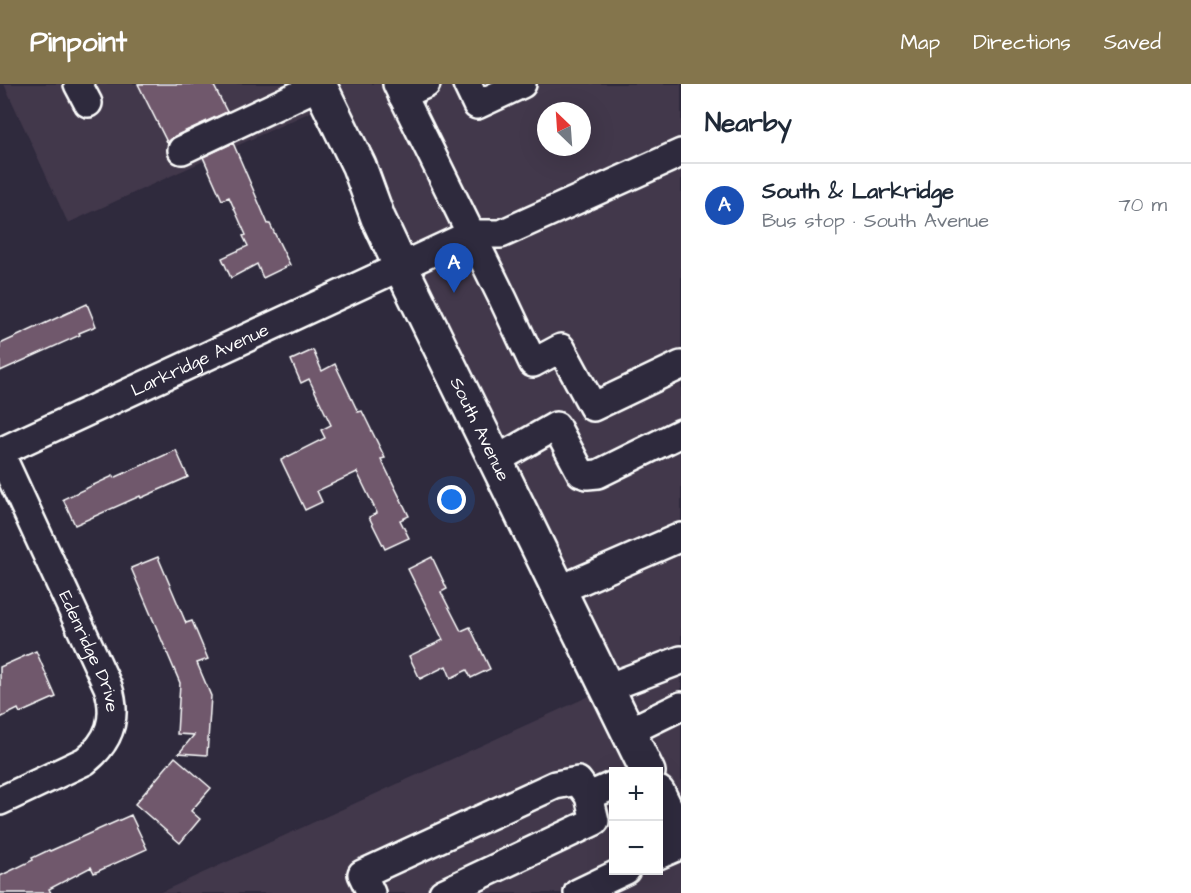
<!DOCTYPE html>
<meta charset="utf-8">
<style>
:root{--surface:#fff;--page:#f2f2f3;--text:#1f2937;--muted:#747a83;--line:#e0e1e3;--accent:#84754c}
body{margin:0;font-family:"Architects Daughter",sans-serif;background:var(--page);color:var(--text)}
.controls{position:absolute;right:18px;bottom:18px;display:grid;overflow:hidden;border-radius:0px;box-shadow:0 6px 24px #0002}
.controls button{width:54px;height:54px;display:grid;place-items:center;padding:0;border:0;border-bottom:2px solid var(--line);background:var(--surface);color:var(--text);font:30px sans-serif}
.compass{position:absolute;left:537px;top:18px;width:54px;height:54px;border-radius:50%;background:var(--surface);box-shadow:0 6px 24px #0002;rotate:335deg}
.you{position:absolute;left:452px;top:416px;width:21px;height:21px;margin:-15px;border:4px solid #fff;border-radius:50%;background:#1a73e8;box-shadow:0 0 0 9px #1a73e833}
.badge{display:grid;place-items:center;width:39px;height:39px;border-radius:50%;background:var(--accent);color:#fff;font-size:20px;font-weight:700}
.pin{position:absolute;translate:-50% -50px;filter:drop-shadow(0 2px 3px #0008)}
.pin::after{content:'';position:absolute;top:32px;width:21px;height:18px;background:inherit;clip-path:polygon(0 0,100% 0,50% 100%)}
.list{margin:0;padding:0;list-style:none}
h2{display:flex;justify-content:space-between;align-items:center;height:78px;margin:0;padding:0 24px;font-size:26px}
h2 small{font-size:20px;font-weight:400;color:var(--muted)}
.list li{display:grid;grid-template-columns:39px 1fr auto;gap:18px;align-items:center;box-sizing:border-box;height:84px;padding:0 24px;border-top:2px solid var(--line)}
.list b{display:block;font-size:22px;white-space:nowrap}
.list p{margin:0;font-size:20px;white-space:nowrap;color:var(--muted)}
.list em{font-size:20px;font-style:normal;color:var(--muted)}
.map{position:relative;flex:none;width:681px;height:809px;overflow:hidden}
header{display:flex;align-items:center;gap:36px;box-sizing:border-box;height:84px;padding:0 30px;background:var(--accent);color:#fff}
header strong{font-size:28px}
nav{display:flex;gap:33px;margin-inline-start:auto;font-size:21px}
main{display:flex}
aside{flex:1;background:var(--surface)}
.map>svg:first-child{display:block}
.built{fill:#42384b;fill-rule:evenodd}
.building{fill:#6f586c;stroke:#fff;stroke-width:1.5}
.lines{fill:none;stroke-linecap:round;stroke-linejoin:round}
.minor-casing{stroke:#fff;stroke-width:32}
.major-casing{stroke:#fff;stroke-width:38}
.minor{stroke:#2f2a3d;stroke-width:27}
.major{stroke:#2f2a3d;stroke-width:33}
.labels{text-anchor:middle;stroke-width:5;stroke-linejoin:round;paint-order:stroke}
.street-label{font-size:18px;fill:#fff;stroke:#2f2a3d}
</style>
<header>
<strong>Pinpoint</strong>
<nav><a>Map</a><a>Directions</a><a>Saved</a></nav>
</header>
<main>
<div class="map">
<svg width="681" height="809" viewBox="0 0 681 809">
<rect width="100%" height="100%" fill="#2f2a3d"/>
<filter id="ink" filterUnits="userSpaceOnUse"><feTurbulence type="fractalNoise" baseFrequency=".0167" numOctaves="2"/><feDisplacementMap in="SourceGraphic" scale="12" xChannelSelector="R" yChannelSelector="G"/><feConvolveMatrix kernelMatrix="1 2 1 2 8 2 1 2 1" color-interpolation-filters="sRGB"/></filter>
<g filter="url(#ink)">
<!-- built -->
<path class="built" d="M4 0H681V809H159L607 604 328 20 68 139ZM546 27H582V63H546ZM614 688H658V786H614Z"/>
<!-- building -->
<path class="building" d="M138 0H213L227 28 175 52 169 57 168 60Z
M233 59 268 140H270L290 181 263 194 257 180 231 194 222 174 248 162 243 152 246 151 229 113 222 116 203 73Z
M87 220 96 242 79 249 80 251 0 287V260Z
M313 266 322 287 335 280 358 328 362 327 385 374 381 375 409 432 400 436 409 454 385 465 369 433 377 429 357 388 317 407 322 418 305 426 281 376 325 354 321 346 331 341 309 295 301 299 291 276Z
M176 366 188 393 141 414 140 412 75 441 63 415 113 392 114 394Z
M158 473 186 539 192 537 208 575 197 579 211 612 207 671 179 669 194 651 177 650 180 599 131 484Z
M432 473 447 505 441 508 461 547 470 543 490 585 471 594 467 586 451 594 446 582 420 595 409 572 443 556 408 485Z
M36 567 56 613 20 629 18 625 0 634V583Z
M175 673 211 704 191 727 200 735 180 759 135 720Z
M131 731 147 765 94 789 91 783 49 805 51 809H0V792L33 776 32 774 49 766 50 767Z"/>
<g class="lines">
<!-- minor casing -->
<g class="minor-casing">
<g id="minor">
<path d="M78 0 88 19"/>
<path d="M397 0 503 215 533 279 561 264 593 323 681 281"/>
<path d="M467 0 477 21 522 0"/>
<path d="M402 11 426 0"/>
<path d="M182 66 320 1"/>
<path id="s1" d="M0 368 471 150H501L681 69"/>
<path id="s2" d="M0 369 108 603C118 634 110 657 85 677L0 717"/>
<path d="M496 376 556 342 581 389 587 391 598 390 681 349"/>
<path d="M559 506 681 453"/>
<path d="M607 604 681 576"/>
<path d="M628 648 681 622"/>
<path d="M589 712 614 701"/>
<path d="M658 771 681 761"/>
<path d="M371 809 362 790 555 701 578 697 589 712 595 737 443 809"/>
<path d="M578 809 626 786"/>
</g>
</g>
<!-- major casing -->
<g class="major-casing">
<g id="major">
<path id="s3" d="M319 0 359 82 378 134 401 183 648 688"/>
<path d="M658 709 681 756"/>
</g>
</g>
<!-- minor -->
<use href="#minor" class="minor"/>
<!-- major -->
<use href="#major" class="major"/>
</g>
</g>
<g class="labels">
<!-- street labels -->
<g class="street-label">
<text dy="6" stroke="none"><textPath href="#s1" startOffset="220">Larkridge Avenue</textPath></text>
<text dy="6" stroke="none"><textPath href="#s3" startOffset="381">South Avenue</textPath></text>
<text dy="6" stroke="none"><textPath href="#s2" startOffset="218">Edenridge Drive</textPath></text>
</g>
</g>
</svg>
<div class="controls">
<button>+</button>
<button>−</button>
</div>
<svg class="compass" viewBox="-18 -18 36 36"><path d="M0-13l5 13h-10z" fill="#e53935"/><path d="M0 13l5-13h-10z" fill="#747a83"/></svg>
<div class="you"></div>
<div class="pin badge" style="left:454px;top:209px;background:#1a4fb4">A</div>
</div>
<aside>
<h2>Nearby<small></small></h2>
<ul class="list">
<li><span class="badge" style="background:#1a4fb4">A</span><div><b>South &amp; Larkridge</b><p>Bus stop · South Avenue</p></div><em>70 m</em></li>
</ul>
</aside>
</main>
